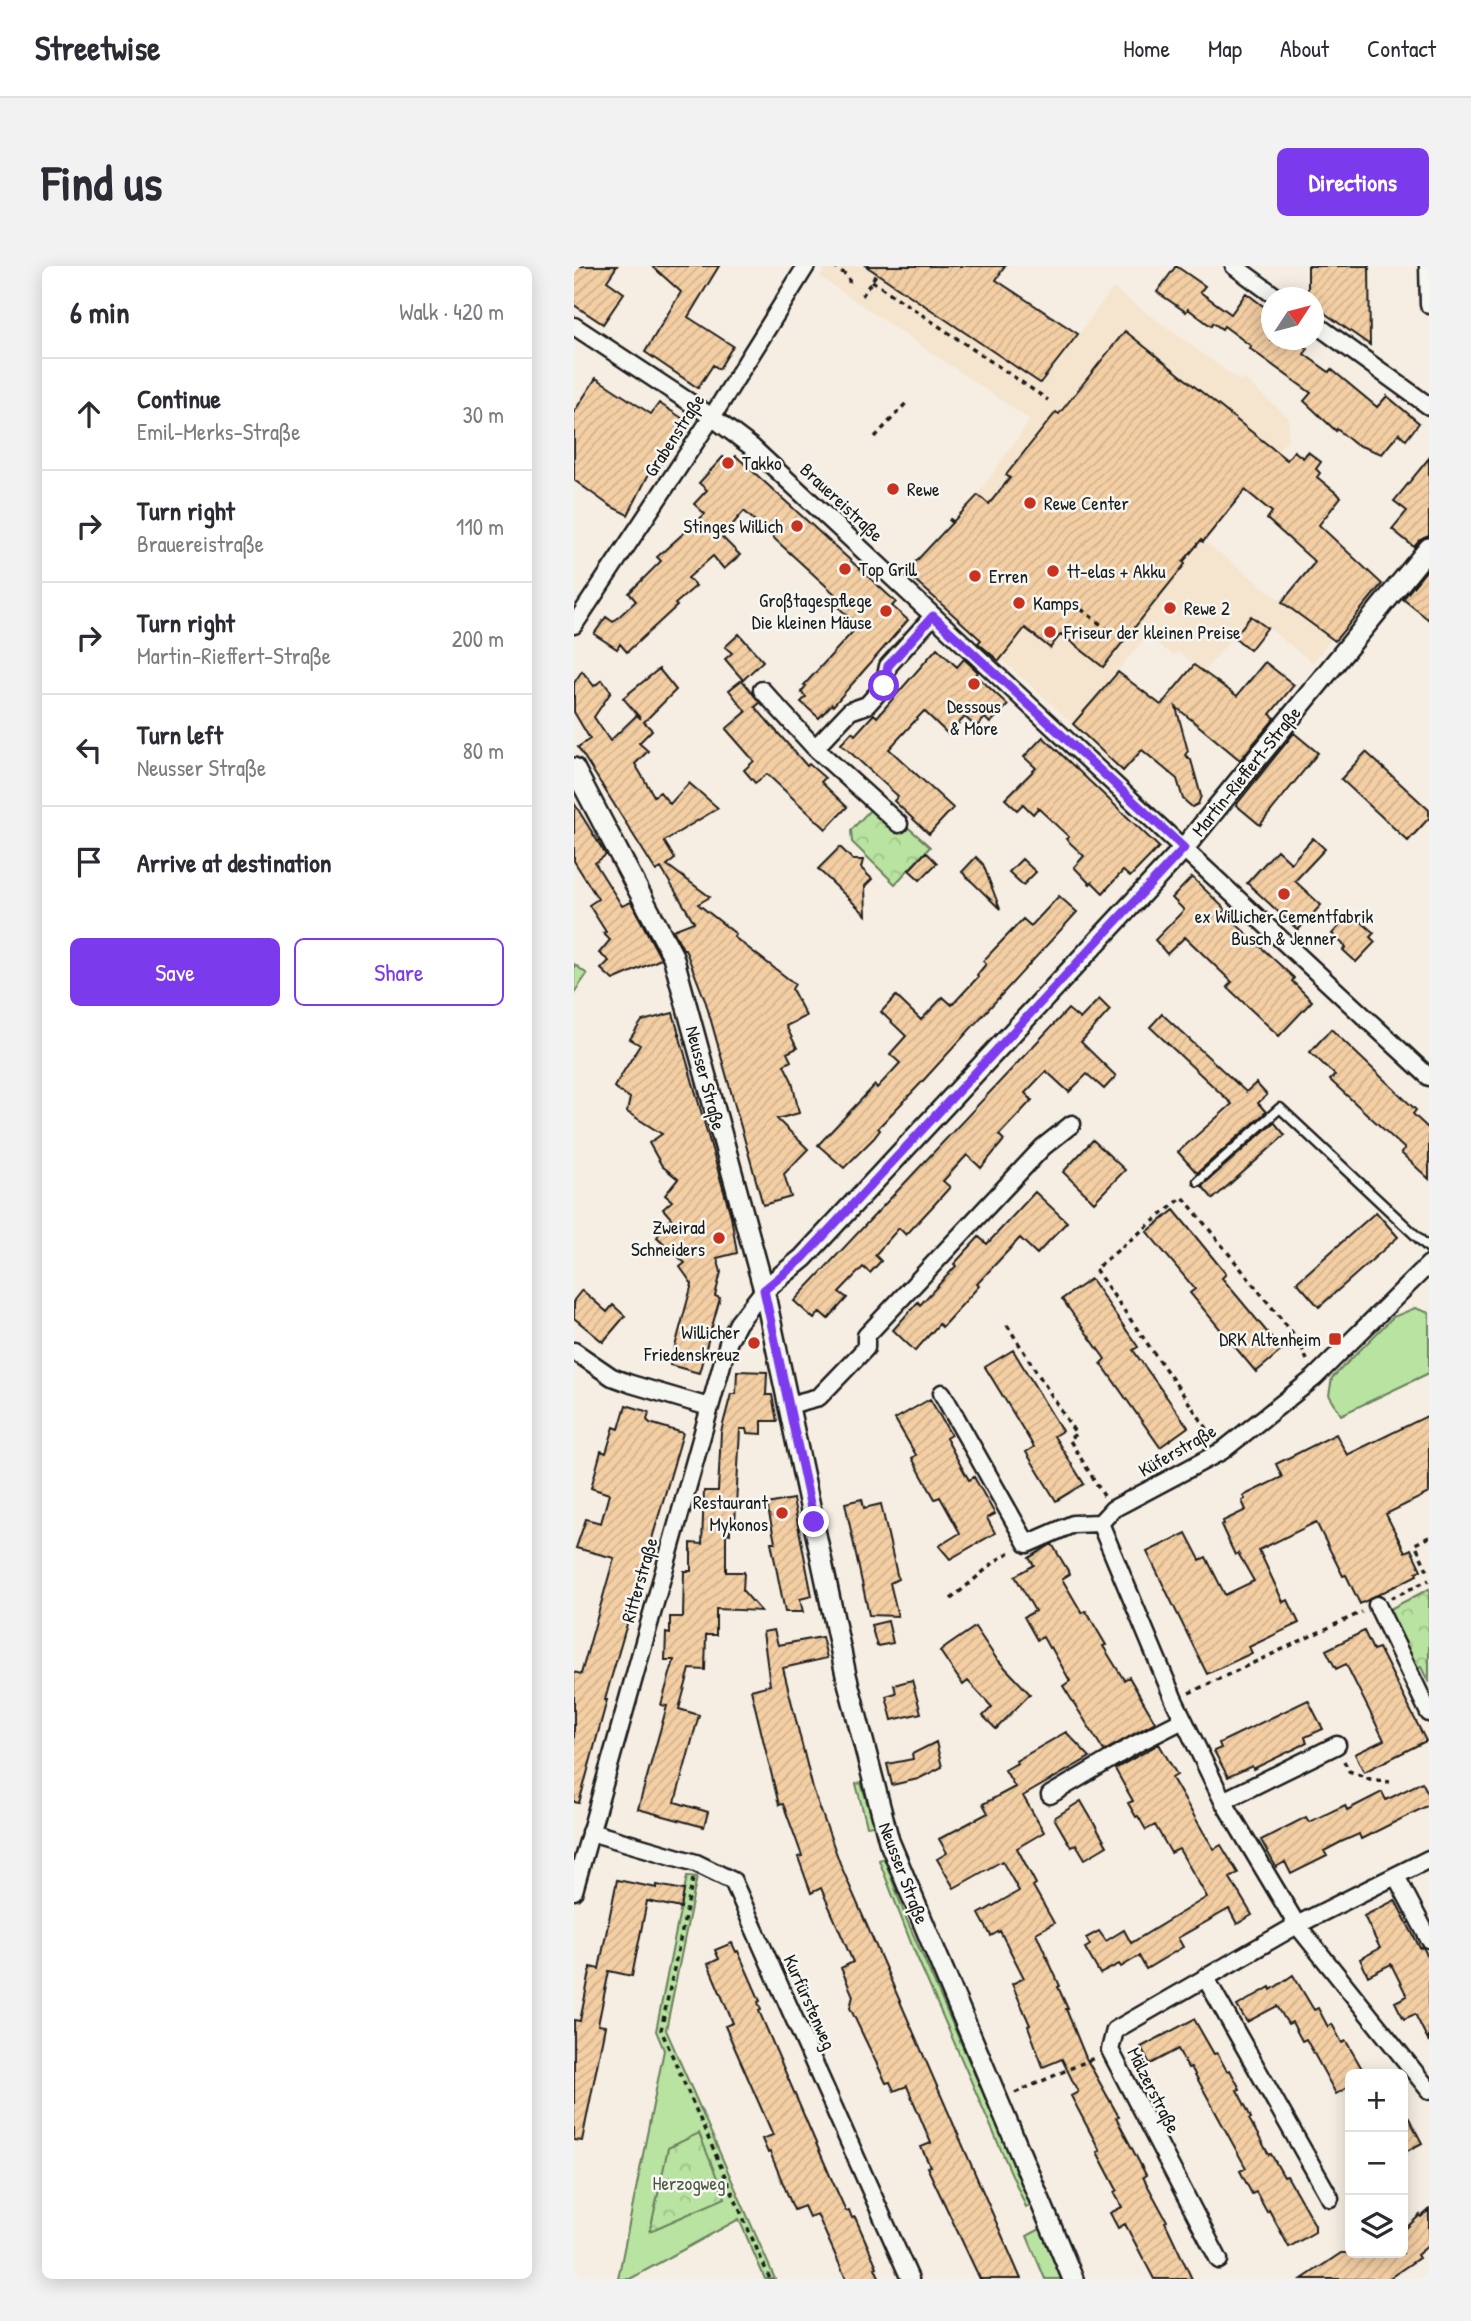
<!DOCTYPE html>
<meta charset="utf-8">
<style>
:root{--surface:#fff;--page:#f2f2f3;--text:#2b2b33;--muted:#7c7c81;--line:#e1e1e2;--accent:#7c3aed}
body{margin:0;font-family:"Patrick Hand",sans-serif;background:var(--page);color:var(--text)}
.controls{position:absolute;right:21px;bottom:21px;display:grid;overflow:hidden;border-radius:10px;box-shadow:0 4px 18px #0003}
.controls button{width:63px;height:63px;display:grid;place-items:center;padding:0;border:0;border-bottom:2px solid var(--line);background:var(--surface);color:var(--text);font:35px sans-serif}
.compass{position:absolute;left:687px;top:21px;width:63px;height:63px;border-radius:50%;background:var(--surface);box-shadow:0 4px 18px #0003;rotate:54deg}
.stop{position:absolute;width:21px;height:21px;margin:-16px;border:5px solid #7c3aed;border-radius:50%;background:#fff}
.stop.end{background:#7c3aed;border-color:#fff;box-shadow:0 2px 7px #0008}
.list{margin:0;padding:0;list-style:none}
h2{display:flex;justify-content:space-between;align-items:center;height:91px;margin:0;padding:0 28px;font-size:30px}
h2 small{font-size:23px;font-weight:400;color:var(--muted)}
.list li{display:grid;grid-template-columns:46px 1fr auto;gap:21px;align-items:center;box-sizing:border-box;height:112px;padding:0 28px;border-top:2px solid var(--line)}
.list b{display:block;font-size:26px;white-space:nowrap}
.list p{margin:0;font-size:23px;white-space:nowrap;color:var(--muted)}
.list em{font-size:23px;font-style:normal;color:var(--muted)}
.actions{display:flex;gap:14px;padding:21px 28px}
.actions a{flex:1;padding:16px 0;border:2px solid var(--accent);border-radius:10px;text-align:center;font-size:24px;color:var(--accent)}
.actions .main{background:var(--accent);color:#fff}
.icon{flex:none;width:38px;height:38px;fill:none;stroke:currentColor;stroke-width:2;stroke-linecap:round;stroke-linejoin:round}
.map{position:relative;flex:none;width:855px;height:2013px;overflow:hidden;border-radius:10px}
header{display:flex;align-items:center;gap:42px;box-sizing:border-box;height:98px;padding:0 35px;background:var(--surface);border-bottom:2px solid var(--line)}
header strong{font-size:33px}
nav{display:flex;gap:38px;margin-inline-start:auto;font-size:24px}
.intro{display:flex;align-items:center;justify-content:space-between;box-sizing:border-box;height:168px;padding:0 42px}
h1{margin:0;font-size:49px}
.button{padding:18px 32px;border-radius:10px;background:var(--accent);color:#fff;font-size:24px;font-weight:700}
main{display:flex;gap:42px;padding:0 42px}
aside{flex:1;background:var(--surface);border-radius:10px;box-shadow:0 4px 18px #0003}
.map>svg:first-child{display:block}
.built{fill:#f5e5cf}
.green{fill:#b8e3a0;stroke:#6a805e;stroke-width:2}
.park{fill:url(#park-crowns);stroke:#6a805e;stroke-width:2}
.building{fill:url(#building-hatch);stroke:#1c1c1c;stroke-width:2}
.lines{fill:none;stroke-linecap:round;stroke-linejoin:round}
.service-casing{stroke:#1c1c1c;stroke-width:13}
.minor-casing{stroke:#1c1c1c;stroke-width:21}
.tertiary-casing{stroke:#1c1c1c;stroke-width:24}
.path{stroke:#1c1c1c;stroke-width:3.5;stroke-dasharray:5 5;stroke-linecap:butt}
.service{stroke:#f6f6f2;stroke-width:8}
.minor{stroke:#f6f6f2;stroke-width:16}
.tertiary{stroke:#f6f6f2;stroke-width:19}
.route{stroke:#7c3aed;stroke-width:9}
.poi-dot{fill:#c8321e;stroke:#f6f6f2;stroke-width:2.5}
.labels{text-anchor:middle;stroke-width:5;stroke-linejoin:round;paint-order:stroke}
.street-label{font-size:19px;fill:#1c1c1c;stroke:#f6f6f2}
.poi-label{font-size:19px;fill:#1c1c1c;stroke:#f6f6f2;text-anchor:start}
.park-label{font-size:19px;fill:#4b5844;stroke:#f6f6f2}
</style>
<header>
<strong>Streetwise</strong>
<nav><a>Home</a><a>Map</a><a>About</a><a>Contact</a></nav>
</header>
<div class="intro"><h1>Find us</h1><a class="button">Directions</a></div>
<main>
<aside>
<h2>6 min<small>Walk · 420 m</small></h2>
<ul class="list">
<li><svg class="icon" aria-label="ahead" viewBox="0 0 24 24"><path d="M12 20V5M6 11l6-6 6 6"/></svg><div><b>Continue</b><p>Emil-Merks-Straße</p></div><em>30 m</em></li>
<li><svg class="icon" aria-label="right" viewBox="0 0 24 24"><path d="M7 20v-9h11M14 6l5 5-5 5"/></svg><div><b>Turn right</b><p>Brauereistraße</p></div><em>110 m</em></li>
<li><svg class="icon" aria-label="right" viewBox="0 0 24 24"><path d="M7 20v-9h11M14 6l5 5-5 5"/></svg><div><b>Turn right</b><p>Martin-Rieffert-Straße</p></div><em>200 m</em></li>
<li><svg class="icon" aria-label="left" viewBox="0 0 24 24"><path d="M17 20v-9H6M10 6l-5 5 5 5"/></svg><div><b>Turn left</b><p>Neusser Straße</p></div><em>80 m</em></li>
<li><svg class="icon" aria-label="arrive" viewBox="0 0 24 24"><path d="M6 21V4h12l-3 4 3 4H6"/></svg><div><b>Arrive at destination</b></div></li>
</ul>
<div class="actions"><a class="main">Save</a><a>Share</a></div>
</aside>
<div class="map">
<svg width="855" height="2013" viewBox="0 0 855 2013">
<defs>
<pattern id="park-crowns" width="20" height="18" patternUnits="userSpaceOnUse" patternTransform="scale(1.75)"><rect width="20" height="18" fill="#b8e3a0"/><path d="M2 6a3 3 0 1 1 6 0M12 15a3 3 0 1 1 6 0" fill="none" stroke="#9ec289"/></pattern>
<pattern id="building-hatch" width="6" height="6" patternUnits="userSpaceOnUse" patternTransform="scale(1.75)"><rect width="6" height="6" fill="#f4cfa4"/><path d="M-1 1l2-2M0 6l6-6M5 7l2-2" fill="none" stroke="#d1b18d"/></pattern>
</defs>
<rect width="100%" height="100%" fill="#f6eee2"/>
<filter id="ink" filterUnits="userSpaceOnUse"><feTurbulence type="fractalNoise" baseFrequency=".0143" numOctaves="2"/><feDisplacementMap in="SourceGraphic" scale="14" xChannelSelector="R" yChannelSelector="G"/><feConvolveMatrix kernelMatrix="1 2 1 2 8 2 1 2 1" color-interpolation-filters="sRGB"/></filter>
<g filter="url(#ink)">
<!-- built -->
<path class="built" d="M252 0H291L467 118 539 22 666 115 669 112 715 152 714 173 630 275 757 373 739 397 677 349 630 406 604 386 600 390 573 370 499 458 331 306 404 228 456 154 246 11Z"/>
<!-- green -->
<path class="green" d="M0 698 13 708 0 727Z
M841 1042 855 1047V1107L767 1149 755 1129 758 1112 819 1051Z
M287 1517 300 1559 293 1560 282 1518Z
M310 1592 332 1652 458 1939 452 1941 339 1682 305 1594Z
M113 1610 123 1611 92 1764 201 2013H191L165 1953 56 2013H44L90 1784 82 1765Z
M468 1962 490 2013H471L453 1970Z"/>
<!-- park -->
<path class="park" d="M296 544C321 546 339 566 356 581L321 618 278 576 277 564Z
M855 1323V1417L847 1401 840 1404 810 1346Z
M125 1867 151 1932 76 1965 94 1882Z"/>
<!-- building -->
<path class="building" d="M0 0H43L33 15 50 27 29 58 0 39Z
M78 0H145L114 51 159 80 145 103 139 99 124 122 71 86 107 26Z
M292 0H431L422 14 504 68 466 117Z
M602 0 631 20 626 26 657 48 672 27 697 46V75L721 74 734 83 730 88 755 106 757 103 803 141 813 130 845 157 832 174 825 167 808 188 781 178 763 163 762 165 730 135 737 127 675 82 677 80 650 60 648 63 639 57 637 60 614 43 612 46 583 26Z
M734 0H795L796 79 739 39V32L729 31 734 23Z
M551 65 713 194 720 185 729 192 734 186 747 196 742 203 746 207 743 211 767 231 745 259 808 318 761 375 708 336 741 296 693 253 698 246 671 224 629 276 627 274 609 296 611 298 529 401 487 368 476 382 451 362 425 395 404 377 407 374 332 306 404 229 415 238 436 212 432 209 482 146 485 148Z
M22 112 77 148 85 137 114 156 86 199 81 196 54 249 36 240 0 214V146Z
M162 190 322 336 318 340 334 354 259 440 258 438 245 452 227 436 232 431 227 426 232 420 230 419 284 360 257 334 262 329 170 245 148 271 166 289 150 303 139 290 114 312 122 320 101 338 103 340 53 386 46 378 43 383 20 368 32 351 39 356 62 335 55 327 87 295 83 291 131 248 120 238 133 224 125 217 149 191 156 197Z
M855 192V270L846 274 840 281 818 263 833 245 820 235Z
M855 301V354L829 333Z
M677 350 693 362 676 384 660 371Z
M165 368 189 395 169 414 151 393 158 387 151 381Z
M363 382 383 401 390 393 404 406 402 409 434 439 416 457 411 452 402 461 391 451 374 468 350 445 315 483 379 542 355 568 320 535 324 530 267 478 278 466 281 469 300 448 303 451Z
M691 396 720 419 696 448 701 452 666 494 602 441 614 485 611 489 617 494 627 530 624 538 618 541 609 533 603 513 568 484 549 505 499 458 544 406 587 439 620 399 663 430Z
M85 403 102 424 70 456 78 464 65 477 74 485 61 498 80 530 86 526 96 538 115 517 144 542 90 575 101 593 93 599 136 631 124 638 162 668 160 671 221 718 218 723 232 750 212 760 223 782 213 787 217 795 210 799 218 815 225 847 203 853 234 883 210 908 217 931 189 939 132 737 111 683H109L99 664 120 656 87 602 82 605 4 481 16 473 0 446V417L8 405 20 420 28 414 37 426 20 451 36 475 63 449 67 453 49 432Z
M168 414 186 437 181 441 233 500 235 498 251 512 247 516 273 541 252 563 193 508 181 517 170 504 180 495 152 463 172 446 155 424Z
M720 467 744 487 686 559 662 539Z
M469 471 585 581 556 611 549 605 529 627 518 616 516 618 500 601 510 590 492 573 495 571 464 542 459 548 449 538 443 544 431 533 462 502 450 491Z
M792 486 855 544V552L834 575 767 513Z
M0 537 32 589 21 597 48 640 57 636 87 693 39 714 27 703 35 695 25 687 36 674 29 667 32 666 15 639 24 633 0 595Z
M739 572 751 583 721 615 747 639 724 664 673 617 703 584 717 597Z
M266 581 279 594H289L287 602 298 613 291 620 292 649 244 603Z
M352 586 363 597 346 614 335 604Z
M402 591 409 598 426 643 388 606Z
M448 593 462 606 449 619 435 606Z
M618 611 652 644 649 646 720 712 718 715 738 735 705 770 653 721 658 716 611 671 593 688 581 674 610 644 598 632Z
M485 630 503 646 347 817 304 862 306 864 300 872 270 902 244 879 301 819 303 822 326 797 316 788 332 770 307 746 322 730 347 754 369 731 378 739 404 711 403 709 412 698 409 695 449 653 457 660Z
M773 651 780 657 784 653 800 667 796 671 801 676 782 696 769 684 772 681 758 668Z
M525 733 536 744 507 776 542 810 530 823 513 808 495 826 472 805 451 827 458 834 425 869 430 874 407 902 393 889 369 915 376 921 359 940 332 969 325 962 301 989 307 995 296 1007 289 1001 265 1026 273 1032 254 1053 246 1046 240 1053 220 1035 494 743 506 753Z
M99 747 157 950 163 987 143 992 147 1006 141 1030 146 1032 125 1107 96 1099 118 1018 106 1001 111 997 83 971 97 952 89 943 98 935 91 929 104 913 88 900 75 877 88 868 53 846 56 832 40 821 66 779 56 773 68 755Z
M588 748 672 826 682 817 693 829 684 837 692 846 623 907 604 886 658 838 576 761Z
M757 763 842 844 839 848 855 863V913L827 887 831 883 756 814 761 809 736 786Z
M700 856 711 869 639 933 628 920Z
M519 874 551 904 520 936 489 906Z
M461 926 493 956 463 988 446 972 403 1018 405 1020 368 1061 365 1058 341 1085 319 1064 344 1036 346 1039 382 1000 380 998 405 971 413 978Z
M600 944 652 1008 648 1012 708 1084 682 1106 616 1027 621 1023 573 966Z
M802 946 824 971 745 1041 723 1016Z
M517 1013 564 1081 559 1084 614 1161 586 1181 527 1097 531 1093 488 1033Z
M8 1024 33 1046 39 1039 51 1050 29 1076 0 1052V1034Z
M439 1084 488 1165 480 1170 510 1218 482 1235 452 1186 460 1181 411 1101Z
M163 1105 193 1106 192 1129H198L203 1155H188V1168L173 1167 172 1163H166L161 1259H156V1268L152 1267V1306H170L169 1325 187 1345 142 1343V1369H132L131 1404 116 1403 105 1443 125 1449 101 1536 134 1546 130 1561 64 1543 93 1440 87 1439 100 1394H91L92 1367 96 1368V1351H109L110 1305H117V1277L128 1278 130 1225H144L147 1166 157 1128H162Z
M356 1133 377 1169 372 1172 387 1200 395 1214 400 1211 421 1248 413 1252 421 1267 376 1293 365 1280 386 1267 366 1231 361 1233 353 1219 338 1192 342 1189 321 1153Z
M52 1139 75 1146 73 1154 76 1157 109 1167 36 1416 31 1434H33L5 1537 0 1536V1406L7 1408 40 1292 2 1282 12 1253 27 1257 35 1228 17 1222 27 1185 32 1187 40 1161 45 1163Z
M855 1149V1227L812 1248 831 1286 837 1283 847 1304 842 1306 843 1309 786 1338 772 1309 769 1310 742 1256 685 1284 709 1336 714 1334 725 1357 675 1381 678 1387 633 1408 573 1286 612 1267 626 1294 632 1291 651 1329 680 1315 664 1287 661 1289 647 1259 650 1258 649 1255 672 1244 668 1235 671 1233 669 1230 708 1211 702 1198 762 1168 773 1189Z
M219 1233 238 1330 226 1333 229 1346H211L197 1276H201L193 1238Z
M288 1233 290 1242 307 1238 324 1313 316 1317 324 1350 295 1349 271 1237Z
M478 1278 496 1308 488 1313 508 1347 512 1345 532 1379 529 1380 550 1414 555 1411 581 1456 530 1485 489 1420 496 1415 477 1381 475 1382 469 1371 463 1374 450 1351 461 1345 441 1310 460 1299 455 1292Z
M314 1355 319 1377 303 1380 297 1359Z
M401 1361 422 1392 456 1428 422 1463 409 1450 418 1441 394 1415 389 1419 366 1385Z
M200 1364 204 1379 248 1371 253 1392 209 1402 239 1523 267 1600 447 2013H406L353 1901 356 1900 347 1881 357 1877 333 1820 320 1825 316 1816 312 1817 276 1742 279 1730 267 1702 279 1696 247 1622 237 1627 224 1591 228 1590 223 1576 209 1538 205 1539 177 1424 196 1419 189 1366Z
M790 1365 799 1384 805 1382 852 1475 790 1506 781 1488 810 1474 772 1398 762 1403 752 1384Z
M338 1414 347 1447 318 1454 312 1430 322 1427 320 1419Z
M734 1434 749 1463 731 1471 733 1477 679 1503 678 1500 654 1511 640 1485 647 1482 645 1477Z
M492 1466 516 1491 449 1530 470 1566 443 1582 462 1618 459 1620 480 1657 462 1667 486 1720 484 1721 494 1743H492L512 1792 545 1851 542 1852 572 1909 569 1911 593 1955 591 1956 618 2013H580L551 1958 544 1962 536 1947 548 1941 540 1926 543 1924 523 1886 526 1885 497 1830 504 1826 488 1793 469 1801 454 1760 456 1759 438 1718 450 1712 426 1665 417 1670 405 1648 445 1625 428 1595 380 1622 363 1593 373 1587 365 1573 414 1547 409 1538 441 1521 431 1504 443 1497 442 1495Z
M362 1476 368 1501 344 1513 318 1519 313 1498 339 1493 338 1488Z
M585 1478 603 1509 598 1512 630 1567 640 1583 647 1579 664 1607 656 1612 678 1649 663 1658 655 1643 604 1672 609 1681 572 1703 565 1690 547 1701 545 1698 526 1708 511 1682 516 1679 512 1672 525 1665 532 1675 550 1664 557 1677 633 1631 605 1583 597 1587 581 1559 572 1564 564 1550 562 1551 554 1537 559 1535 541 1503Z
M848 1516 855 1529V1539L787 1573 785 1568 767 1576 750 1585 753 1590 717 1608 711 1596 702 1601 687 1574 732 1551 735 1556 771 1539 773 1544 808 1526 812 1534Z
M507 1535 533 1580 511 1593 502 1578 497 1581 480 1552Z
M43 1614 83 1622V1619L110 1624 107 1642 73 1635 58 1710 35 1705 24 1759 31 1760 8 1875 0 1874V1754L6 1755 17 1701 25 1703Z
M821 1634 846 1682 849 1681 855 1693V1776L841 1748 830 1753 825 1744 821 1736 833 1730 817 1698 794 1710 786 1693 806 1682 790 1650Z
M158 1677 162 1686 164 1685 186 1735 184 1736 187 1744 185 1745 257 1912 272 1945 275 1944 278 1952 281 1951 303 2001 301 2002 306 2013H272L243 1948 235 1951 230 1940 220 1944 196 1886 194 1887 188 1873 199 1869 151 1760 159 1757 134 1698 145 1693 141 1684Z
M719 1709 740 1744 744 1742 754 1761 758 1758 768 1777 772 1775 791 1808H776V1820L762 1828 732 1773 728 1775 718 1756 714 1758 703 1740 673 1756 663 1740 696 1721 697 1724Z
M620 1753 640 1788 643 1787 653 1805 656 1804 666 1823 663 1824 673 1843 677 1852 675 1853 695 1889 697 1888 710 1911 713 1910 741 1959V1966L715 1981 695 1944 693 1946 682 1926 678 1928 666 1905 672 1902 617 1801 614 1802 604 1783 576 1798 567 1781Z
M829 1841 848 1877 829 1887Z
M855 1944V1979L843 1989 845 1992 814 2013H728L767 1987H829V1965L846 1949 847 1951Z"/>
<g class="lines">
<!-- service casing -->
<g class="service-casing">
<path id="service" d="M624 915 706 842 855 982"/>
</g>
<!-- minor casing -->
<g class="minor-casing">
<path id="minor" d="M660 0 704 32
M854 0 855 39
M740 57 855 140
M0 60 138 151 179 182 855 811
M0 359 138 151 232 0
M188 424 241 482
M325 558 241 482 276 445 293 439 310 420 314 400 359 350
M855 998 740 1112 648 1185 539 1243 526 1257 600 1434 649 1535 723 1659 855 1824
M0 1085 38 1111 57 1118 135 1141
M368 1127 453 1278 499 1258 526 1257
M215 1139 245 1131 292 1082V1070L469 881 498 858
M803 1339 855 1447
M476 1529 562 1478 609 1454
M649 1535 763 1479
M16 1566 122 1597 159 1615 336 2013
M822 1610 855 1673
M0 1625 154 1077 164 1057 190 1024
M631 1711 756 1932
M645 1994 536 1784 541 1764 723 1659 855 1593"/>
</g>
<!-- tertiary casing -->
<g class="tertiary-casing">
<path id="tertiary" d="M0 502 99 690 190 1024 272 1409 315 1575 499 2013
M190 1024 229 992 610 582 855 282"/>
</g>
<!-- path -->
<path class="path" d="M259 0 274 10 276 19
M298 15 474 134
M288 30 303 7
M301 171 334 135
M375 253 379 256
M507 343 538 367
M433 1059 502 1168 495 1173 530 1230
M639 1171 521 1003 609 931 725 1075 733 1094
M855 1271 841 1278 855 1308
M817 1332 855 1314
M377 1333 423 1294 438 1285
M615 1427 788 1346
M770 1495 775 1505 796 1513 816 1516
M119 1613 87 1764 196 2013
M441 1827 520 1792"/>
<!-- service -->
<use href="#service" class="service"/>
<!-- minor -->
<use href="#minor" class="minor"/>
<!-- tertiary -->
<use href="#tertiary" class="tertiary"/>
</g>
</g>
<g class="lines" filter="url(#ink)">
<!-- route -->
<path class="route" d="M240 1256 190 1024 229 992 610 582 359 350 314 400 310 420"/>
</g>
<!-- markers -->
<g class="poi-dot">
<circle cx="154" cy="197" r="7"/>
<circle cx="319" cy="223" r="7"/>
<circle cx="456" cy="237" r="7"/>
<circle cx="223" cy="260" r="7"/>
<circle cx="271" cy="303" r="7"/>
<circle cx="479" cy="305" r="7"/>
<circle cx="401" cy="310" r="7"/>
<circle cx="445" cy="337" r="7"/>
<circle cx="596" cy="342" r="7"/>
<circle cx="312" cy="345" r="7"/>
<circle cx="476" cy="366" r="7"/>
<circle cx="400" cy="418" r="7"/>
<circle cx="710" cy="628" r="7"/>
<circle cx="145" cy="972" r="7"/>
<rect x="754" y="1066" width="14" height="14" rx="3.5"/>
<circle cx="180" cy="1077" r="7"/>
<circle cx="208" cy="1247" r="7"/>
</g>
<g class="labels">
<!-- street labels -->
<g class="street-label">
<text transform="translate(100 169) rotate(-57)" y="7">Grabenstraße</text>
<text transform="translate(268 236) rotate(43)" y="7">Brauereistraße</text>
<text transform="translate(672 505) rotate(-51)" y="7">Martin-Rieffert-Straße</text>
<text transform="translate(132 812) rotate(75)" y="7">Neusser Straße</text>
<text transform="translate(603 1184) rotate(-30)" y="7">Küferstraße</text>
<text transform="translate(65 1314) rotate(-74)" y="7">Ritterstraße</text>
<text transform="translate(330 1607) rotate(69)" y="7">Neusser Straße</text>
<text transform="translate(236 1736) rotate(66)" y="7">Kurfürstenweg</text>
<text transform="translate(580 1824) rotate(63)" y="7">Mälzerstraße</text>
</g>
<!-- poi labels -->
<g class="poi-label">
<text x="168" y="204">Takko</text>
<text x="333" y="230">Rewe</text>
<text x="470" y="244">Rewe Center</text>
<text x="209" y="267" text-anchor="end">Stinges Willich</text>
<text x="285" y="310">Top Grill</text>
<text x="493" y="312">tt-elas + Akku</text>
<text x="415" y="317">Erren</text>
<text x="298" y="341" text-anchor="end">Großtagespflege<tspan x="298" dy="22">Die kleinen Mäuse</tspan></text>
<text x="459" y="344">Kamps</text>
<text x="610" y="349">Rewe 2</text>
<text x="490" y="373">Friseur der kleinen Preise</text>
<text x="400" y="447" text-anchor="middle">Dessous<tspan x="400" dy="22">&amp; More</tspan></text>
<text x="710" y="657" text-anchor="middle">ex Willicher Cementfabrik<tspan x="710" dy="22">Busch &amp; Jenner</tspan></text>
<text x="131" y="968" text-anchor="end">Zweirad<tspan x="131" dy="22">Schneiders</tspan></text>
<text x="166" y="1073" text-anchor="end">Willicher<tspan x="166" dy="22">Friedenskreuz</tspan></text>
<text x="747" y="1080" text-anchor="end">DRK Altenheim</text>
<text x="194" y="1243" text-anchor="end">Restaurant<tspan x="194" dy="22">Mykonos</tspan></text>
</g>
<!-- park labels -->
<g class="park-label">
<text x="115" y="1924">Herzogweg</text>
</g>
</g>
</svg>
<div class="controls">
<button>+</button>
<button>−</button>
<button><svg class="icon" aria-label="layers" viewBox="0 0 24 24"><path d="M12 4l9 5-9 5-9-5zM3 14l9 5 9-5"/></svg></button>
</div>
<svg class="compass" viewBox="-18 -18 36 36"><path d="M0-13l5 13h-10z" fill="#e53935"/><path d="M0 13l5-13h-10z" fill="#7c7c81"/></svg>
<div class="stop" style="left:310px;top:420px"></div>
<div class="stop end" style="left:240px;top:1256px"></div>
</div>
</main>
